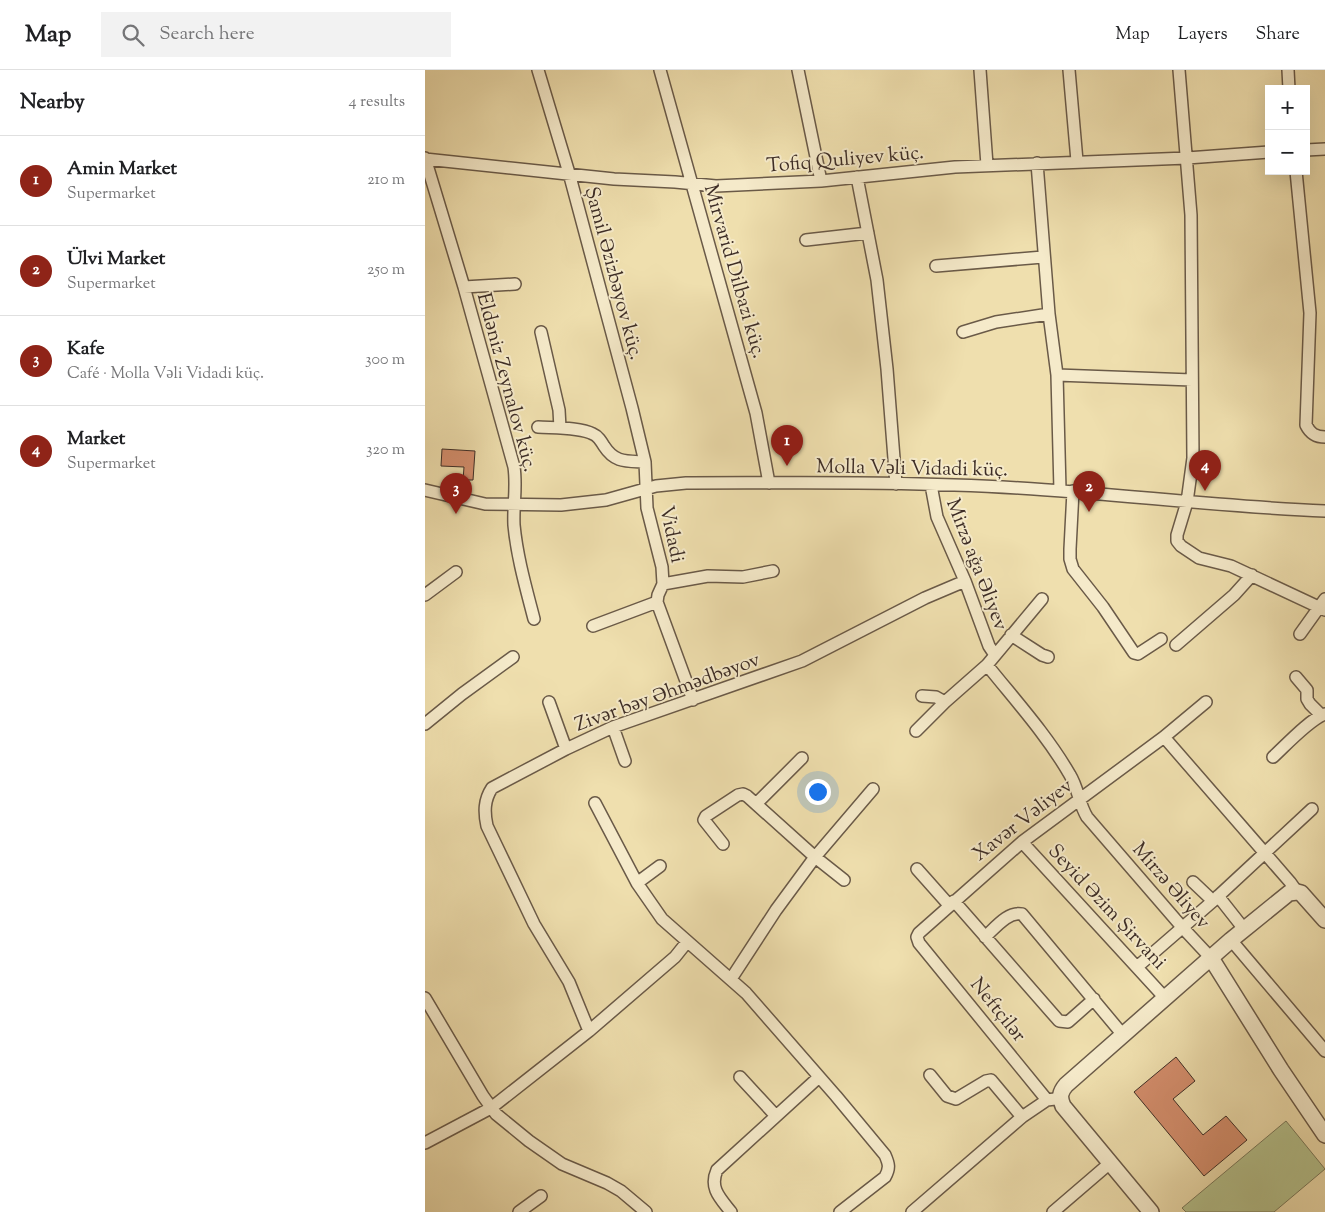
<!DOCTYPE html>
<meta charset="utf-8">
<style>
:root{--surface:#fff;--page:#f2f2f2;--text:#202124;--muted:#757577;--line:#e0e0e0;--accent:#8f2418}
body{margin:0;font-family:"Sorts Mill Goudy",serif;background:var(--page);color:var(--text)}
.controls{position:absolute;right:15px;top:15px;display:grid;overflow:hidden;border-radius:0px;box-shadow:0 5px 20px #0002}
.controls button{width:45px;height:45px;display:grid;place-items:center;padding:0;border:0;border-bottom:1px solid var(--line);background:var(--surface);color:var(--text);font:25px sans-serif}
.you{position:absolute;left:392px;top:721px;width:18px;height:18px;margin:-12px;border:4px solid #fff;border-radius:50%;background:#1a73e8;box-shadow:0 0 0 8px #1a73e833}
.badge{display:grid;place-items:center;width:32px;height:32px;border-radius:50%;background:var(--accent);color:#fff;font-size:16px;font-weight:700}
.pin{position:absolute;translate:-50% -41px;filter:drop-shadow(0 1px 2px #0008)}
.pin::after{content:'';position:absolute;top:26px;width:18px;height:15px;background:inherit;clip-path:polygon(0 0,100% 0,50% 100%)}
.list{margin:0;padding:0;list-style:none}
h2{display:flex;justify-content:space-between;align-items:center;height:65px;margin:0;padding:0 20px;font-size:21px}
h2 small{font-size:16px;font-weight:400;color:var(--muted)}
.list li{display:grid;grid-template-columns:32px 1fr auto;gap:15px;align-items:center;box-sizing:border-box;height:90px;padding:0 20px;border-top:1px solid var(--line)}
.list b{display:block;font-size:19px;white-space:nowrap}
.list p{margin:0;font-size:16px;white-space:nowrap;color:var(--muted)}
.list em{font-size:16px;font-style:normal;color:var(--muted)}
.icon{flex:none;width:28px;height:28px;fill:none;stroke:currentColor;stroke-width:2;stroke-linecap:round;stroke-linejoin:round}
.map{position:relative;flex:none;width:900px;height:1142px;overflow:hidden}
header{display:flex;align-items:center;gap:30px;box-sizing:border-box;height:70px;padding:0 25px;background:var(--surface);border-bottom:1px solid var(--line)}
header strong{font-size:24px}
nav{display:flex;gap:28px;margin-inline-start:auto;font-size:18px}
.search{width:350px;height:45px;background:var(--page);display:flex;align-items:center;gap:12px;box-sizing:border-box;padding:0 18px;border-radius:0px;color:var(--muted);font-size:19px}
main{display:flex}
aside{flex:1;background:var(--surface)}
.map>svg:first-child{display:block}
.green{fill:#b5c28d;stroke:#79785a}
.building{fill:#d48e6d;stroke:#3d2d26}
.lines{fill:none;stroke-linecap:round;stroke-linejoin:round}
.minor-casing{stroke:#6a5a48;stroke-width:14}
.tertiary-casing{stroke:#6a5a48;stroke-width:18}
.minor{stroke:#f5eaca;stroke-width:11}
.tertiary{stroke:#f5eaca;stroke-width:15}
.labels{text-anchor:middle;stroke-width:4;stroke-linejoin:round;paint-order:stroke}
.street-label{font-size:20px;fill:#3d2d26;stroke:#f5eaca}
</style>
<header>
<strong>Map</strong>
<div class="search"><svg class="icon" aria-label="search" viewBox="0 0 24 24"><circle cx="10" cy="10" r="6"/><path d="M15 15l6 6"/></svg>Search here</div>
<nav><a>Map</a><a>Layers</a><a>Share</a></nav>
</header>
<main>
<aside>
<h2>Nearby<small>4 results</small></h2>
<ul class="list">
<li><span class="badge">1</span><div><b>Amin Market</b><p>Supermarket</p></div><em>210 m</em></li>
<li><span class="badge">2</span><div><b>Ülvi Market</b><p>Supermarket</p></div><em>250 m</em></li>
<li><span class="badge">3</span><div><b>Kafe</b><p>Café · Molla Vəli Vidadi küç.</p></div><em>300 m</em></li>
<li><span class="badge">4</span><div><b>Market</b><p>Supermarket</p></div><em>320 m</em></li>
</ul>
</aside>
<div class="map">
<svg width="900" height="1142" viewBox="0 0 900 1142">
<rect width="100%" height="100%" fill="#efdfae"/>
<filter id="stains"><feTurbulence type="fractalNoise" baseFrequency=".004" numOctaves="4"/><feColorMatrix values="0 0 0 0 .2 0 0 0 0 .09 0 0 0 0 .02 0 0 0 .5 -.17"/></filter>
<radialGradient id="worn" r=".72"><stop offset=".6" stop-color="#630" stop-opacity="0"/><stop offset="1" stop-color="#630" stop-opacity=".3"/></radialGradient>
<!-- green -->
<path class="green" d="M861 1051 900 1099 849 1142H761L757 1138Z"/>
<!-- building -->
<path class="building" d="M17 379 50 381 48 410H38L39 397 16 396Z
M751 987 770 1011 748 1029 778 1065 801 1046 822 1070 779 1106 709 1022Z"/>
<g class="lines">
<!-- minor casing -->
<g class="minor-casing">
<path id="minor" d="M113 0 144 103 207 338 220 392 222 438 237 497 238 514 233 525 232 532 268 630
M235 0 331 343 344 413
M373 0 396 111
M555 0 562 95
M644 0 652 91
M754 0 766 145 768 388 762 432 752 465V471L756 476 774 488 806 496 900 540
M863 0 864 19
M881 80 900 79
M0 88 39 217 89 397C92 417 88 435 89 455 92 487 101 518 109 549
M0 89 189 109 250 112 291 116 396 111 530 97 762 88 844 82
M612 93 624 244 632 305 635 420
M871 101 885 243 881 355C885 363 890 367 900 367
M432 107 452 210 462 299 471 414
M381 170 443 163
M511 196 618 187
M39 217 90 214
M116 262 134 340 135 358
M538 262 571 252 624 244
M632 305 767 310
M113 357C129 358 155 357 168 364 173 366 176 371 179 376 190 393 201 391 220 392
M506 415 512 447 540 511 564 576 570 585
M0 420 60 434 136 435 181 430 231 416 261 413C372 413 483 411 594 418 696 424 798 437 900 441
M648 421 645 479V489L648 499 678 537 709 583 713 584 736 569
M238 514 283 506 318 507 348 501
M0 525 31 502
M168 556 232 532
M875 564 900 529
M586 565 617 585 623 587
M751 575 809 525 827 505
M562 595C590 630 622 665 645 705 653 718 654 734 662 747L757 857 786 888
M871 607 882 620V629L885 634 896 645
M497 626 511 627 520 632
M124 632 141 679
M0 654 37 624 88 587
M188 657 200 691
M491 661 520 632 562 595 617 529
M739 667 865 812 872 822
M848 687C861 675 885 649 900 644
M170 733 212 813 237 849 321 923 411 1026 460 1085C464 1094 465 1098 460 1107L415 1142
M331 734 377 688
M597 772 740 928
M298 774 279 750 281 746 313 725 318 724 322 726 390 787 419 810
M492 799 524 835
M768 812 788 831
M212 813 235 796
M793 826 819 859
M529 831 634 951 643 952 669 929
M560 867C570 858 583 841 597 844L698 965
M806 870 900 981
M712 897 788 831 887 739
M306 909 351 840 390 787 448 719
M0 928 58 1026 71 1044 104 1071 137 1094 182 1113 196 1121 221 1142
M164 961 144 912 109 854 62 756C59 742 59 730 67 718L141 679 188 657 377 591 500 528 540 511
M505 1005 522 1026 531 1029 561 1011 566 1010 597 1047
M315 1007 351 1046
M622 1030 494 873 492 867 494 863 597 772 739 667 781 632
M0 1073 66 1038 164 961 250 887 262 872
M94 1142 116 1126
M306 1142C295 1128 284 1118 292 1100L394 1007
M487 1142 597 1047 622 1030 630 1029
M628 1142 685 1093"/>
</g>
<!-- tertiary casing -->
<g class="tertiary-casing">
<path id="tertiary" d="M786 888 856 1000 900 1065
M726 1142 638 1036C634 1027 635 1022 641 1015L806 870 864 823 872 822 876 823 900 850"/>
</g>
<!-- minor -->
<use href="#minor" class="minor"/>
<!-- tertiary -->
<use href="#tertiary" class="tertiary"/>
</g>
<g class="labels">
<!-- street labels -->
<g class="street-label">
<text transform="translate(420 88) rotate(-5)" y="7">Tofiq Quliyev küç.</text>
<text transform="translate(311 201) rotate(74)" y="7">Mirvarid Dilbazi küç.</text>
<text transform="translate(190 203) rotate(75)" y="7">Şamil Əzizbəyov küç.</text>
<text transform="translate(83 312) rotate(75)" y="7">Eldəniz Zeynalov küç.</text>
<text transform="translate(487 397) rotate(1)" y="7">Molla Vəli Vidadi küç.</text>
<text transform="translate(248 464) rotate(78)" y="7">Vidadi</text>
<text transform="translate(553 494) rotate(69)" y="7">Mirzə ağa Əliyev</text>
<text transform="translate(242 621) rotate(-20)" y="7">Zivər bəy Əhmədbəyov</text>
<text transform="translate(597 749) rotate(-38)" y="7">Xavər Vəliyev</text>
<text transform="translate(747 815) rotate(49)" y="7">Mirzə Əliyev</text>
<text transform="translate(683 836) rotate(47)" y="7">Seyid Əzim Şirvani</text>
<text transform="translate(574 939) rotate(51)" y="7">Neftçilər</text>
</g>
</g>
<rect width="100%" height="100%" filter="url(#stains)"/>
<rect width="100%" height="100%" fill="url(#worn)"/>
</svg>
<div class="controls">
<button>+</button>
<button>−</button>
</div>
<div class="you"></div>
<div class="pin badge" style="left:362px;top:396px">1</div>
<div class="pin badge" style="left:664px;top:442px">2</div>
<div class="pin badge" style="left:31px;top:444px">3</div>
<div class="pin badge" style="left:780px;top:421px">4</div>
</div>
</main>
